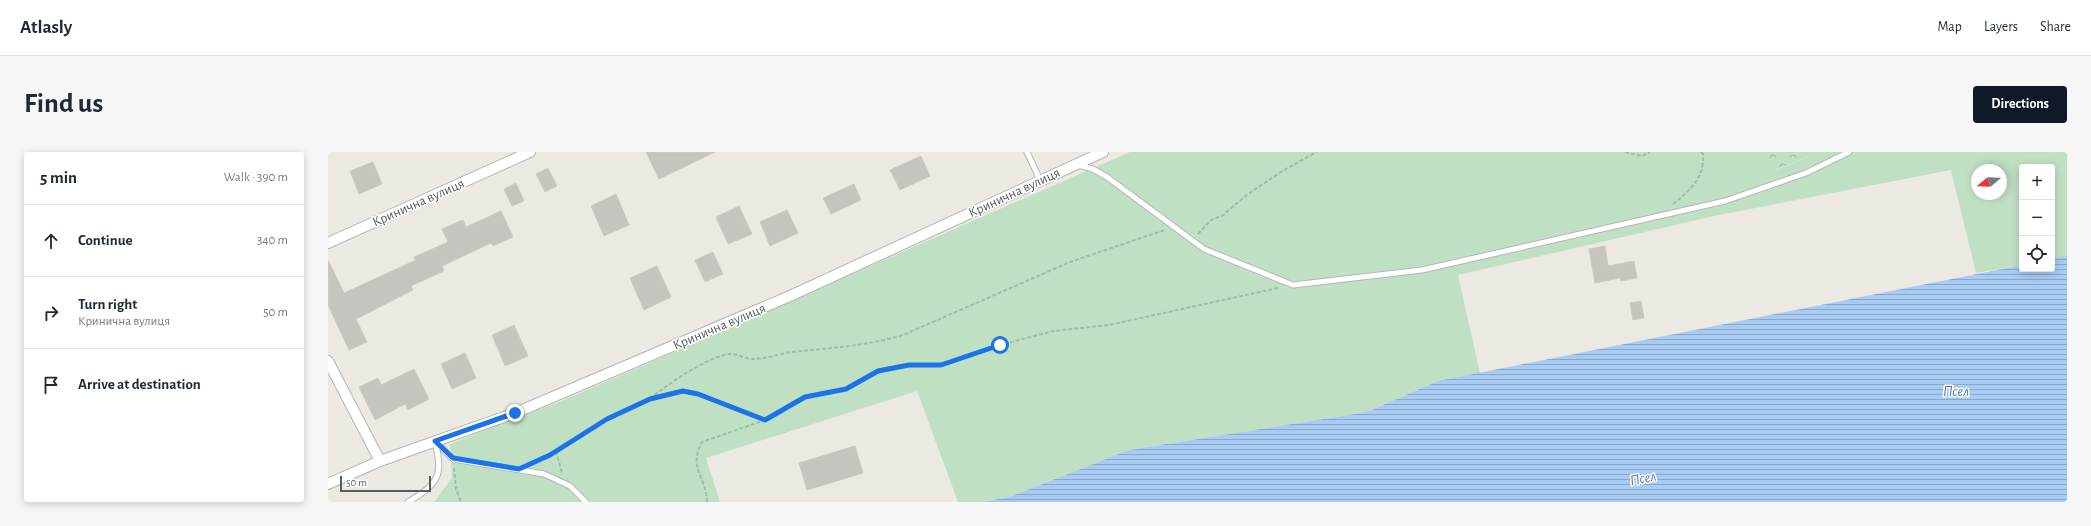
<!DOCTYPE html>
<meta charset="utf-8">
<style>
:root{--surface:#fff;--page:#f6f6f7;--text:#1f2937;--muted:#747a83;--line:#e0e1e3;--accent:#111827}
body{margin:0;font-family:"Alegreya Sans",sans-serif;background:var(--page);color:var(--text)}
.controls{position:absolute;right:12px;top:12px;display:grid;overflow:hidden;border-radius:4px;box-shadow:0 2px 10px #0003}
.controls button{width:36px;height:36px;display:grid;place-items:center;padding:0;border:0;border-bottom:1px solid var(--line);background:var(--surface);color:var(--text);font:20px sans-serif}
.compass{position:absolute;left:1643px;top:12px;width:36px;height:36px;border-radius:50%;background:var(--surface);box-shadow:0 2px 10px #0003;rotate:251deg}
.scale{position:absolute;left:12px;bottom:10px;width:91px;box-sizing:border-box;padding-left:4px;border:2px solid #5a5c60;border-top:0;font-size:11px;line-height:14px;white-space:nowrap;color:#5a5c60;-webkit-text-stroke:3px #fff;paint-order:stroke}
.stop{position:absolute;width:12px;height:12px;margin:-9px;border:3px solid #1a73e8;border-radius:50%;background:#fff}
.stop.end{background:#1a73e8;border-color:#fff;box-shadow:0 1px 4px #0008}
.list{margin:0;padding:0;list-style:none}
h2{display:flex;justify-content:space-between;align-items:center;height:52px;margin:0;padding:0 16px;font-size:17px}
h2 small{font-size:13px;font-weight:400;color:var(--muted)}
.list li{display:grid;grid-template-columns:26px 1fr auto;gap:12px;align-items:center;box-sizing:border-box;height:72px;padding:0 16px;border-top:1px solid var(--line)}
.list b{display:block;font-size:15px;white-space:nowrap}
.list p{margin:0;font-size:13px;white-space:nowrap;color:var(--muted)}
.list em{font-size:13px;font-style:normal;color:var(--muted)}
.icon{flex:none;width:22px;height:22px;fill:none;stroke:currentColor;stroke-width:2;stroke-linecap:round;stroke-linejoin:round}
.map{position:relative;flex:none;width:1739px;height:350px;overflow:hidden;border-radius:4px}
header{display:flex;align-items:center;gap:24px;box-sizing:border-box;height:56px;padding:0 20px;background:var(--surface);border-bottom:1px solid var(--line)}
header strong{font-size:19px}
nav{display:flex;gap:22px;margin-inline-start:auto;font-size:14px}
.intro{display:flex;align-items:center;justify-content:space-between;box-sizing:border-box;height:96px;padding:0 24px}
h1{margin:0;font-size:28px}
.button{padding:10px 18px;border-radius:4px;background:var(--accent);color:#fff;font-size:14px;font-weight:700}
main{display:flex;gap:24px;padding:0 24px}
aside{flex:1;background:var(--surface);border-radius:4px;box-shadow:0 2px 10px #0003}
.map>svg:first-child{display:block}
.grass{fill:#c0e0c3;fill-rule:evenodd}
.forest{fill:url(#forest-crowns)}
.water{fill:url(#water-rules)}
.building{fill:#c6c4be;stroke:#cecbc0}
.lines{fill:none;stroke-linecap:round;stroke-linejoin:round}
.lane-casing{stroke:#b4b6ba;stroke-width:7}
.street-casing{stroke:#b4b6ba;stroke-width:12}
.path{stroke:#9ac0a8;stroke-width:2;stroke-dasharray:4 2;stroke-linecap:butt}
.lane{stroke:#fff;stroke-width:5}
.street{stroke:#fff;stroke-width:10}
.route{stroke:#1a73e8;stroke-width:5}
.labels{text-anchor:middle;stroke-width:3;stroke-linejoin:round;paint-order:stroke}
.street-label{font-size:14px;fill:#5a5c60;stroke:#fff}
.water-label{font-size:15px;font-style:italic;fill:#4f76b3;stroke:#fff}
</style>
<header>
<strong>Atlasly</strong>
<nav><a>Map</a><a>Layers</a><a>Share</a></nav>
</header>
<div class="intro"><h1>Find us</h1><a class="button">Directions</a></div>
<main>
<aside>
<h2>5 min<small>Walk · 390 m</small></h2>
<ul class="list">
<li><svg class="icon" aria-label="ahead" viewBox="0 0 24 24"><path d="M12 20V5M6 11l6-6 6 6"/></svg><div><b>Continue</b></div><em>340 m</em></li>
<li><svg class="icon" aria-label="right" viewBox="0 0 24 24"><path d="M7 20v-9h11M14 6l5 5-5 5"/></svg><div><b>Turn right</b><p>Кринична вулиця</p></div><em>50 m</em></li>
<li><svg class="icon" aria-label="arrive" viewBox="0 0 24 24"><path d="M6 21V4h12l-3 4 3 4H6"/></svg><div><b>Arrive at destination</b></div></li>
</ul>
</aside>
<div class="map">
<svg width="1739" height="350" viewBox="0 0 1739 350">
<defs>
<pattern id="forest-crowns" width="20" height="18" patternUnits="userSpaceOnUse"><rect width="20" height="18" fill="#c0e0c3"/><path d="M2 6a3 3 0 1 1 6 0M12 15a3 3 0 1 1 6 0" fill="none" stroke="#9fb9a2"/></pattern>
<pattern id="water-rules" width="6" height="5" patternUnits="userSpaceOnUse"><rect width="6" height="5" fill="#a8cbf4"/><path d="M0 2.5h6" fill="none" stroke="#8ca8c9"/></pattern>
</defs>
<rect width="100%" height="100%" fill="#ebe9e1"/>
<!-- grass -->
<path class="grass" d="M802 0H1428L1448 18 1492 0H1739V104L1724 107V15H1694V113L1648 121 1623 18 1386 64 1130 123 1152 221 1110 229 1039 260 801 298 681 345 656 350H630L589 239 378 306 392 350H106L124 326 122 292 243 245ZM1649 18H1673V42H1649Z"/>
<!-- forest -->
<path class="forest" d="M1428 0H1492L1447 18Z"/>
<!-- water -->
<path class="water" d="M1739 104V350H656L681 345 801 298 1039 260 1110 229 1694 113V117H1724V107Z"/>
<!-- building -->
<path class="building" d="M318 0H387L331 27Z
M593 4 602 24 572 38 562 18Z
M45 10 54 32 31 42 22 19Z
M220 16 229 34 217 40 208 22Z
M188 31 196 49 184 54 176 37Z
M526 32 533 48 503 62 495 46Z
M288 42 301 73 276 84 263 54Z
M411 54 424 82 400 92 388 65Z
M459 58 470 81 442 94 432 70Z
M173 59 185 85 165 94 163 91 114 114 116 119 83 134 85 138 28 167 39 190 21 198 0 153V108L16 141 88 108 86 105 120 90 114 77 135 68 138 75Z
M1277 94 1280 114 1306 109 1309 126 1293 129 1292 126 1267 131 1261 97Z
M385 100 395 122 377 130 367 108Z
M329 114 343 145 316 158 302 126Z
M1313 149 1316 166 1305 168 1302 151Z
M186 173 200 204 177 214 164 183Z
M137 201 148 226 124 237 113 212Z
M86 217 101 247 80 258 77 252 47 268 31 235 50 226 53 233Z
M527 294 535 321 479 338 471 311Z"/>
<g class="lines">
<!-- lane casing -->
<g class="lane-casing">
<path id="lane" d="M699 0 712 28
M750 13 765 17 779 25 876 97 965 133 1094 118 1397 49 1478 21 1521 0
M107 289 125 307 216 322 242 334 258 350
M80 350C110 332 116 324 107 290"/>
</g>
<!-- street casing -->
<g class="street-casing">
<path id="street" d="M0 91 202 0
M0 209 52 309
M0 332 52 309 187 261 462 144 775 0"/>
</g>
<!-- path -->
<path class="path" d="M1297 0 1314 4 1322 0
M1345 52C1362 39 1377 25 1375 2L1373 0
M870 82 883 68 895 63 920 42 953 20 988 0
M322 247C339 232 378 206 401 202 409 201 417 207 425 207 438 207 451 202 464 200 502 196 538 194 575 183L742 110 837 78
M228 299 234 321
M205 311 222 303 279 267 322 247 355 239 369 241 436 267
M126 316 128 337 133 350
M379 350C378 324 360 316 374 290L437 268 477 245 519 237 550 219 581 213H613L672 193 725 179 781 173 950 136"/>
<!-- lane -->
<use href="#lane" class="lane"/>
<!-- street -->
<use href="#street" class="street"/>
</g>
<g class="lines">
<!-- route -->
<path class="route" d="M187 261 107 289 125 306 191 317 222 303 279 267 322 247 355 239 370 242 437 268 477 245 518 237 550 219 581 213H613L672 193"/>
</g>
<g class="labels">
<!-- street labels -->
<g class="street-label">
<text transform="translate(686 40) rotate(-25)" y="5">Кринична вулиця</text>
<text transform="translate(90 50) rotate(-24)" y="5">Кринична вулиця</text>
<text transform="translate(391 174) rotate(-23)" y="5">Кринична вулиця</text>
</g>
<!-- water labels -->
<g class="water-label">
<text x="1628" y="244">Псел</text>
<text transform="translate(1315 326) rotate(-11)" y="5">Псел</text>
</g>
</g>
</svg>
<div class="controls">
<button>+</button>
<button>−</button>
<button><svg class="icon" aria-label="locate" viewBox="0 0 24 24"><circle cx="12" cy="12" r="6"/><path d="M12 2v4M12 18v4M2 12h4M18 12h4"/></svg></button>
</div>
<svg class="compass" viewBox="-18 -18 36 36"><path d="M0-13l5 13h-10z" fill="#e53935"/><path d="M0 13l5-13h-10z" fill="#747a83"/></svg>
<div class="scale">50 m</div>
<div class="stop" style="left:672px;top:193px"></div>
<div class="stop end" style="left:187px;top:261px"></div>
</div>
</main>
